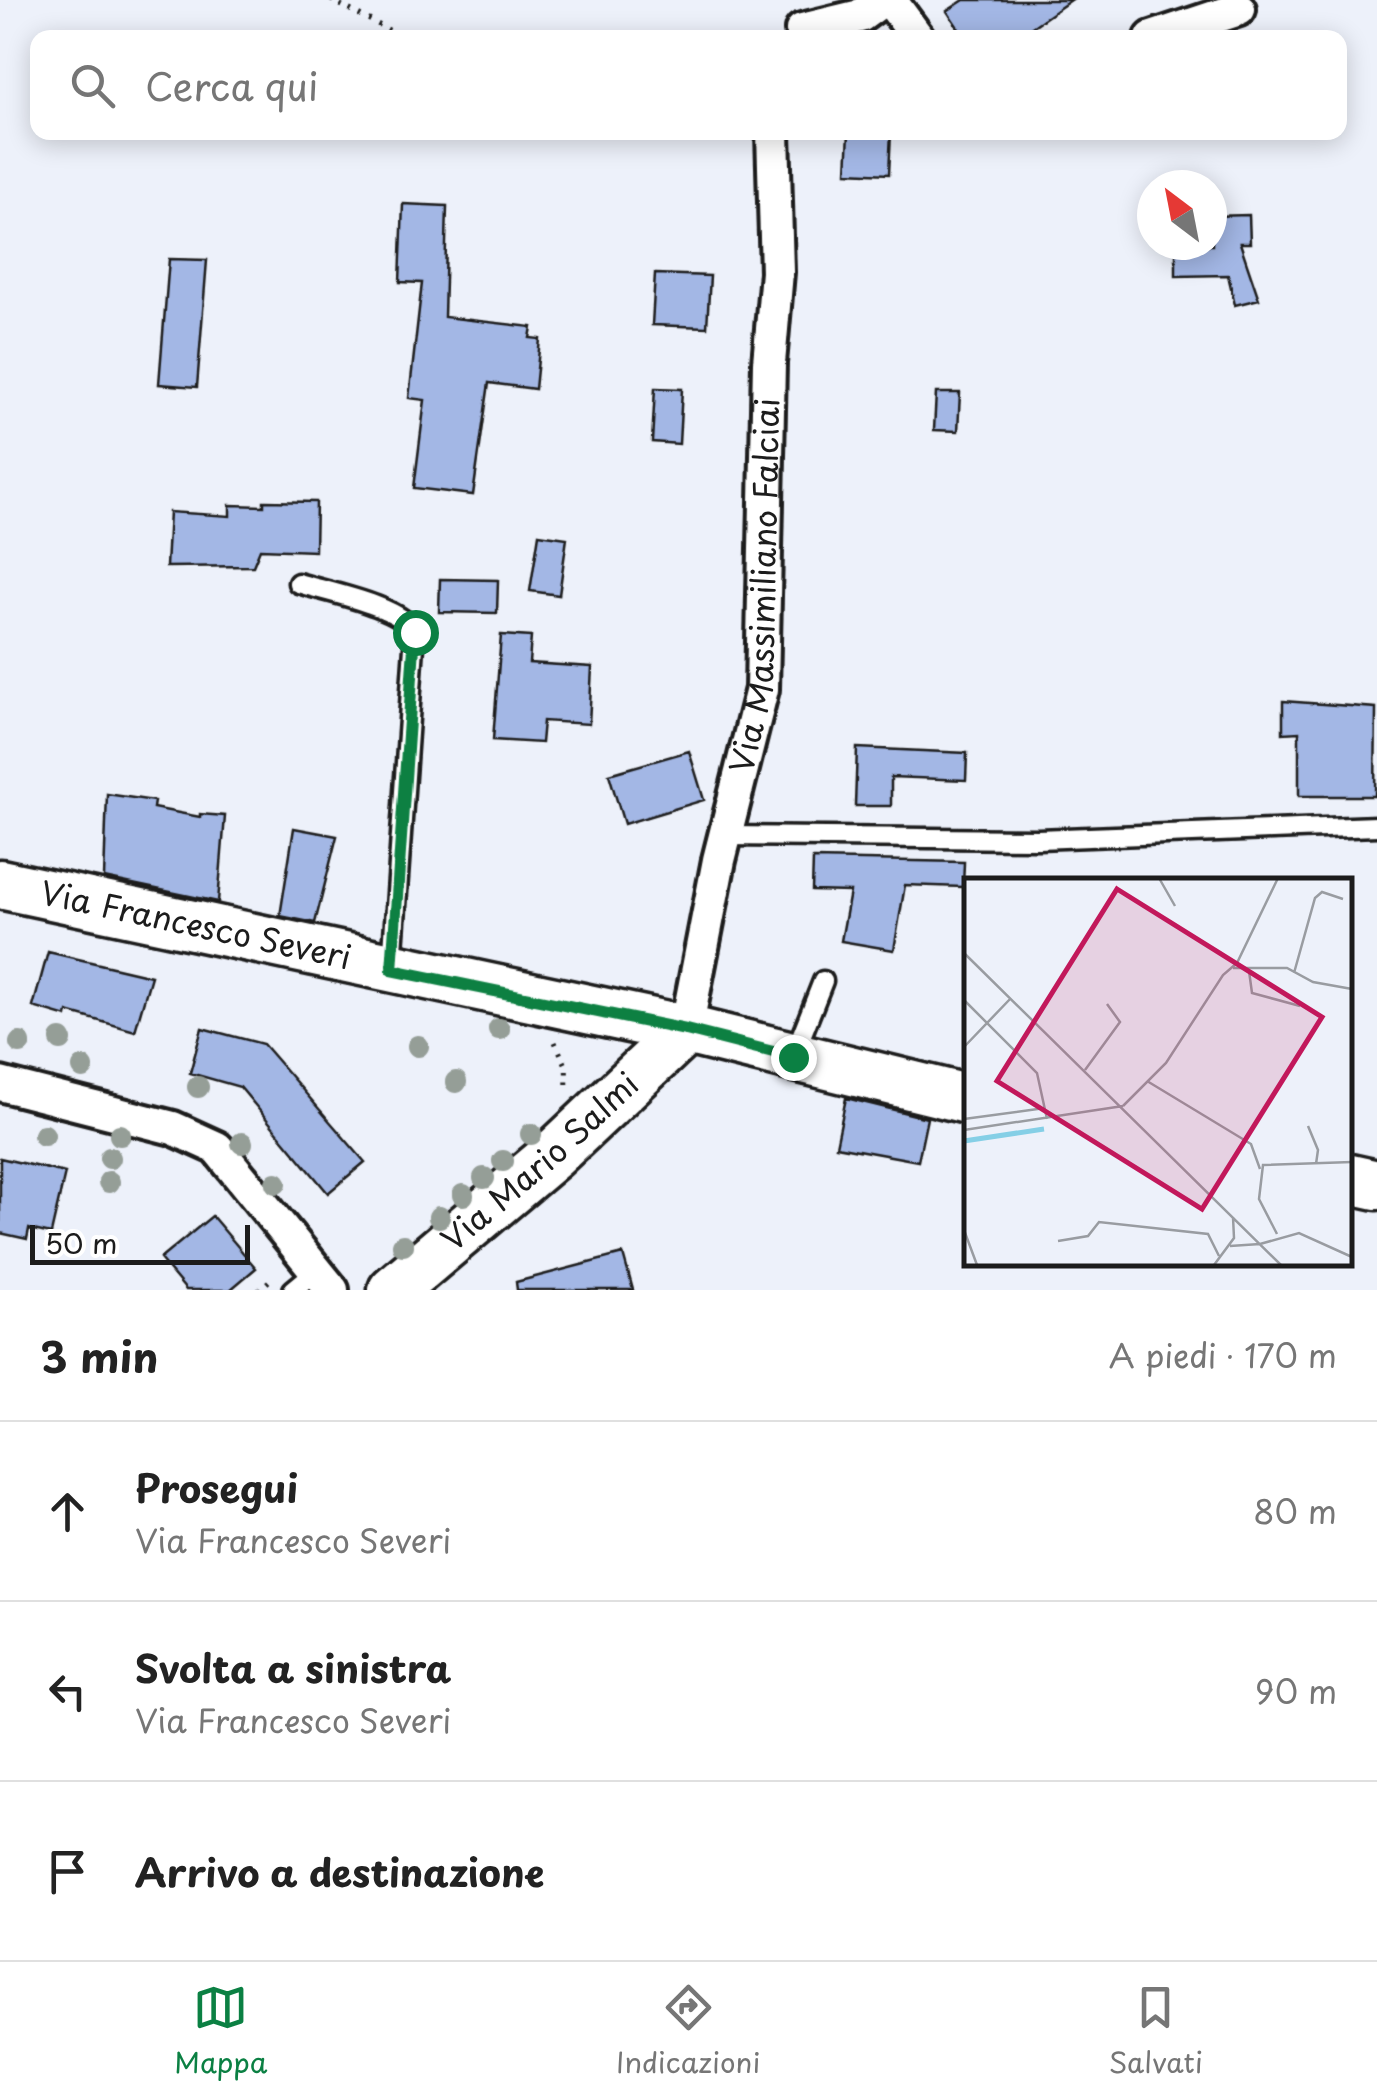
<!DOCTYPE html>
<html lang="it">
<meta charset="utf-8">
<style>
:root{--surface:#fff;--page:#f2f2f2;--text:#222;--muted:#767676;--line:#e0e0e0;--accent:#0b8043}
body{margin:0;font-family:"Playpen Sans",sans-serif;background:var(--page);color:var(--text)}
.compass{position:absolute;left:1137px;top:170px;width:90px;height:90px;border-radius:50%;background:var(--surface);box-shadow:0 5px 25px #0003;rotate:328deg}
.scale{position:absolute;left:30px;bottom:25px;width:220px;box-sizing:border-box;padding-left:10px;border:5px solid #1c1c1c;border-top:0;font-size:28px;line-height:35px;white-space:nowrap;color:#1c1c1c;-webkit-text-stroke:8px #fff;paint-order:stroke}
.stop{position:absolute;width:30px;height:30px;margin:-22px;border:8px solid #0b8043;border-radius:50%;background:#fff}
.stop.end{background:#0b8043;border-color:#fff;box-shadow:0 2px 10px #0008}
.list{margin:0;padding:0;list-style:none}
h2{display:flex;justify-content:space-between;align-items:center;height:130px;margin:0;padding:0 40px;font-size:42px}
h2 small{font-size:32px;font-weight:400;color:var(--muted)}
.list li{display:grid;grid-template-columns:65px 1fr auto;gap:30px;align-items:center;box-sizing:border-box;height:180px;padding:0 40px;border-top:2px solid var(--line)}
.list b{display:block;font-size:38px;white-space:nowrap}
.list p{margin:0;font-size:32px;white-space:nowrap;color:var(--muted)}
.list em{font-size:32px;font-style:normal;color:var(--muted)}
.icon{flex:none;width:55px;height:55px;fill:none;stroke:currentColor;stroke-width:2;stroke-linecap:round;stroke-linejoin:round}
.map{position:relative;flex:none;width:1377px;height:1290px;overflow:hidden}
.search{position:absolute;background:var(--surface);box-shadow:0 5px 25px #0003;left:30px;right:30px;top:30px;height:110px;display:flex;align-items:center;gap:25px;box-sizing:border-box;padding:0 35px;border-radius:20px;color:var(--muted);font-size:38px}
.sheet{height:670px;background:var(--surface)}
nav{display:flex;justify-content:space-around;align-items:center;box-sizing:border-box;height:140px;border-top:2px solid var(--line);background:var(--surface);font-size:28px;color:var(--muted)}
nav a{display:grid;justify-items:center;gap:5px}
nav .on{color:var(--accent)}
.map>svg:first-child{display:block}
.building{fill:#a3b7e5;stroke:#1c1c1c;stroke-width:2.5}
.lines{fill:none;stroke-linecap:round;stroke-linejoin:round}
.lane-casing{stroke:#1c1c1c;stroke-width:25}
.street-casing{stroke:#1c1c1c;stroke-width:40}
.secondary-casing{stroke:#1c1c1c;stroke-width:55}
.path{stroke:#1c1c1c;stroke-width:5;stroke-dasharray:2.5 8;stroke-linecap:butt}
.lane{stroke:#fff;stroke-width:18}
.street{stroke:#fff;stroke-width:32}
.secondary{stroke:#fff;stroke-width:48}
.tree{fill:#959e97}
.route{stroke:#0b8043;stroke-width:12}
.labels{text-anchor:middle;stroke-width:8;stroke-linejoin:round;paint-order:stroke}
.street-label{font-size:32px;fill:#1c1c1c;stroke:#fff}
.inset-river{fill:none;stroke:#85cfe6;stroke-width:5}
.inset-road{fill:none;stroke:#999ca1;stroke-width:2.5}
.view{fill:#c2185b;fill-opacity:0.15;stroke:#c2185b;stroke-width:5}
.inset-edge{fill:none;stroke:#1c1c1c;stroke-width:5}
</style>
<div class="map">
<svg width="1377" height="1290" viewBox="0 0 1377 1290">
<rect width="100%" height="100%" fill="#edf1fa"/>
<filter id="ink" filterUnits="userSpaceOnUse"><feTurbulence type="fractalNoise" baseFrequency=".01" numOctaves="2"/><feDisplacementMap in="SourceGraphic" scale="20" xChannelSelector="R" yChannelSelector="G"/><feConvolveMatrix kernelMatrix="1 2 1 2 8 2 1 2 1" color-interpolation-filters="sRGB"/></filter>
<g filter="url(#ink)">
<!-- building -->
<path class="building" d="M964 0H1071L1016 38H965L947 11Z
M849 132H891L889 174 847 172Z
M403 204 447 206 444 317 532 327 530 338 540 339 535 389 489 383 473 495 414 488 425 400 409 398 422 283 400 282Z
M1249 215 1250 243H1240L1259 299 1235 305 1228 275 1176 276V245H1212V216Z
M169 259 207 260 197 387 159 384Z
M655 274 710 276 707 327 652 325Z
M655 388 682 389 679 444 652 442Z
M936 393H960L958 431 934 430Z
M264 501 316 502 315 551 260 549 253 566 166 567 169 512 230 516V505L264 506Z
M539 534 567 538 559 595 530 591Z
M440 579 498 580 497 613 439 612Z
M501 635 531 637 529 663 592 667 589 724 543 721 541 743 493 740Z
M1283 701 1376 708 1375 796H1299V732L1283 733Z
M857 748 967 753 966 780 891 777V806H855Z
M689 751 704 800 624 824 609 774Z
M107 794 154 801 153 808 200 817V814L225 816 218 902 104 878Z
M294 828 337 836 315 923 280 916Z
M813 859 964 862 963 887 905 885 894 950 841 941 850 892 812 891Z
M48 952 151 976 135 1031 68 1012 67 1017 33 1007Z
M202 1028 263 1044 365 1162 328 1193 240 1087 190 1073Z
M846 1098 927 1118 918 1161 836 1146Z
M0 1158 65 1173 51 1234 29 1229 27 1239 0 1233Z
M212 1216 256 1268 230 1290H186L160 1259Z
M623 1254 633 1290H517L516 1282Z"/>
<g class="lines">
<!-- lane casing -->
<g class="lane-casing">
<path id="lane" d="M298 583C327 592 402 606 415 632L392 965
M726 836 1038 839 1377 826
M793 1057 823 981
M293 1290 316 1271"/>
</g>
<!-- street casing -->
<g class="street-casing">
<g id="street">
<path d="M890 0 918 38"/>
<path d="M802 30 860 16 882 0"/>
<path d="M1152 38 1239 9"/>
<path id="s1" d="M686 1030 719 860 762 689 769 363 777 272 773 132"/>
<path d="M0 1084 173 1128 217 1148 332 1290"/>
</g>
</g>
<!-- secondary casing -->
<g class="secondary-casing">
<g id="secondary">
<path id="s2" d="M0 884 686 1030 967 1099"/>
<path d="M1350 1179 1377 1185"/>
<path id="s3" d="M393 1290 553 1155 686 1030"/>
</g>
</g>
<!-- path -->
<path class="path" d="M331 0 404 38
M555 1042 566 1065 567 1088
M259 1290 270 1280"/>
<!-- lane -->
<use href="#lane" class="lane"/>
<!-- street -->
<use href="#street" class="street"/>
<!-- secondary -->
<use href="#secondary" class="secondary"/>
</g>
<!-- trees -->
<g class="tree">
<circle cx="499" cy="1029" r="11"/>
<circle cx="61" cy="1040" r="11"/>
<circle cx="20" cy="1043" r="11"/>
<circle cx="418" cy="1046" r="11"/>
<circle cx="83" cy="1068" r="11"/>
<circle cx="456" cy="1082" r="11"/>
<circle cx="198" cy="1087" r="11"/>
<circle cx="531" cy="1134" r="11"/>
<circle cx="44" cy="1135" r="11"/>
<circle cx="120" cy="1135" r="11"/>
<circle cx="242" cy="1143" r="11"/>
<circle cx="110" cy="1158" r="11"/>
<circle cx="503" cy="1161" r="11"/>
<circle cx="484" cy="1178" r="11"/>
<circle cx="109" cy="1182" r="11"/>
<circle cx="276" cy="1183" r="11"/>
<circle cx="463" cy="1195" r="11"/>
<circle cx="439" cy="1217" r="11"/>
<circle cx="403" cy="1245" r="11"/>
</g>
</g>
<g class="lines" filter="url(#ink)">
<!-- route -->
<path class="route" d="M415 632 392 970 686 1030 793 1057"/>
</g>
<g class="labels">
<!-- street labels -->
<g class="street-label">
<text dy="11" stroke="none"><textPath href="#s1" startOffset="452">Via Massimiliano Falciai</textPath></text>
<text dy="11" stroke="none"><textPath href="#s2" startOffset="200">Via Francesco Severi</textPath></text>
<text dy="11" stroke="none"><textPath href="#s3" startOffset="195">Via Mario Salmi</textPath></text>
</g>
</g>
<!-- overview -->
<g transform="translate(964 878)">
<rect width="388" height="388" fill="#edf1fa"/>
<path class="inset-river" d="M0 263 80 251"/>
<path class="inset-road" d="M195 0 211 28M0 75 317 387M269 90H323L349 104 388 111M285 93 288 115 336 128M330 95 351 20 358 14 379 21M0 122 73 195 83 241M0 169 47 120M121 192 156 144 143 126M183 203 287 266 296 291M159 228 202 185 259 97 273 85 314 0M0 241 81 230M344 248 354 272 352 286M0 252 159 228M0 352 13 387M313 356 295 321 299 287 388 284M94 363 124 358 135 344 244 356 255 378M296 366 335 355 388 379M266 368 296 366M250 387 270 360 269 339"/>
<path class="view" d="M153 11 358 139 238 331 33 203Z"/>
<rect width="388" height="388" class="inset-edge"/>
</g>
</svg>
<svg class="compass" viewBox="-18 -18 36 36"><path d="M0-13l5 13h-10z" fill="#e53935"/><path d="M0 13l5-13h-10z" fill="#767676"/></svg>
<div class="scale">50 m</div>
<div class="stop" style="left:415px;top:632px"></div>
<div class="stop end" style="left:793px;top:1057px"></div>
<div class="search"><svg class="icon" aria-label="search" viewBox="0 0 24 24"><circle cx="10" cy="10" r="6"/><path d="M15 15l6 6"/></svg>Cerca qui</div>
</div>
<section class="sheet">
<h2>3 min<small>A piedi · 170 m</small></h2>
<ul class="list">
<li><svg class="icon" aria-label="ahead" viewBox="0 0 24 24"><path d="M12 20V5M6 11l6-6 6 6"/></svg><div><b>Prosegui</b><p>Via Francesco Severi</p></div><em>80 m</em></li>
<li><svg class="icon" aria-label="left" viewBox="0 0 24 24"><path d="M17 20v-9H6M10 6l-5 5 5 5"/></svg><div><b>Svolta a sinistra</b><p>Via Francesco Severi</p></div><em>90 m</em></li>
<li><svg class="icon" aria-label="arrive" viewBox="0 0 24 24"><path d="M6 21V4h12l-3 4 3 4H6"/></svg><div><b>Arrivo a destinazione</b></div></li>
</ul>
</section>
<nav>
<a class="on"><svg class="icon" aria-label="map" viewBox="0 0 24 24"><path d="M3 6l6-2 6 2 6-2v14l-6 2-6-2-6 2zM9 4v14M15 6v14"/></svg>Mappa</a>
<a><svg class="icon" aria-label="directions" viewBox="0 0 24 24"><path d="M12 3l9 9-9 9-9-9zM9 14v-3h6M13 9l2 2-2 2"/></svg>Indicazioni</a>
<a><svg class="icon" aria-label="saved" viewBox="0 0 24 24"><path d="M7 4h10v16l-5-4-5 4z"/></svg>Salvati</a>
</nav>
